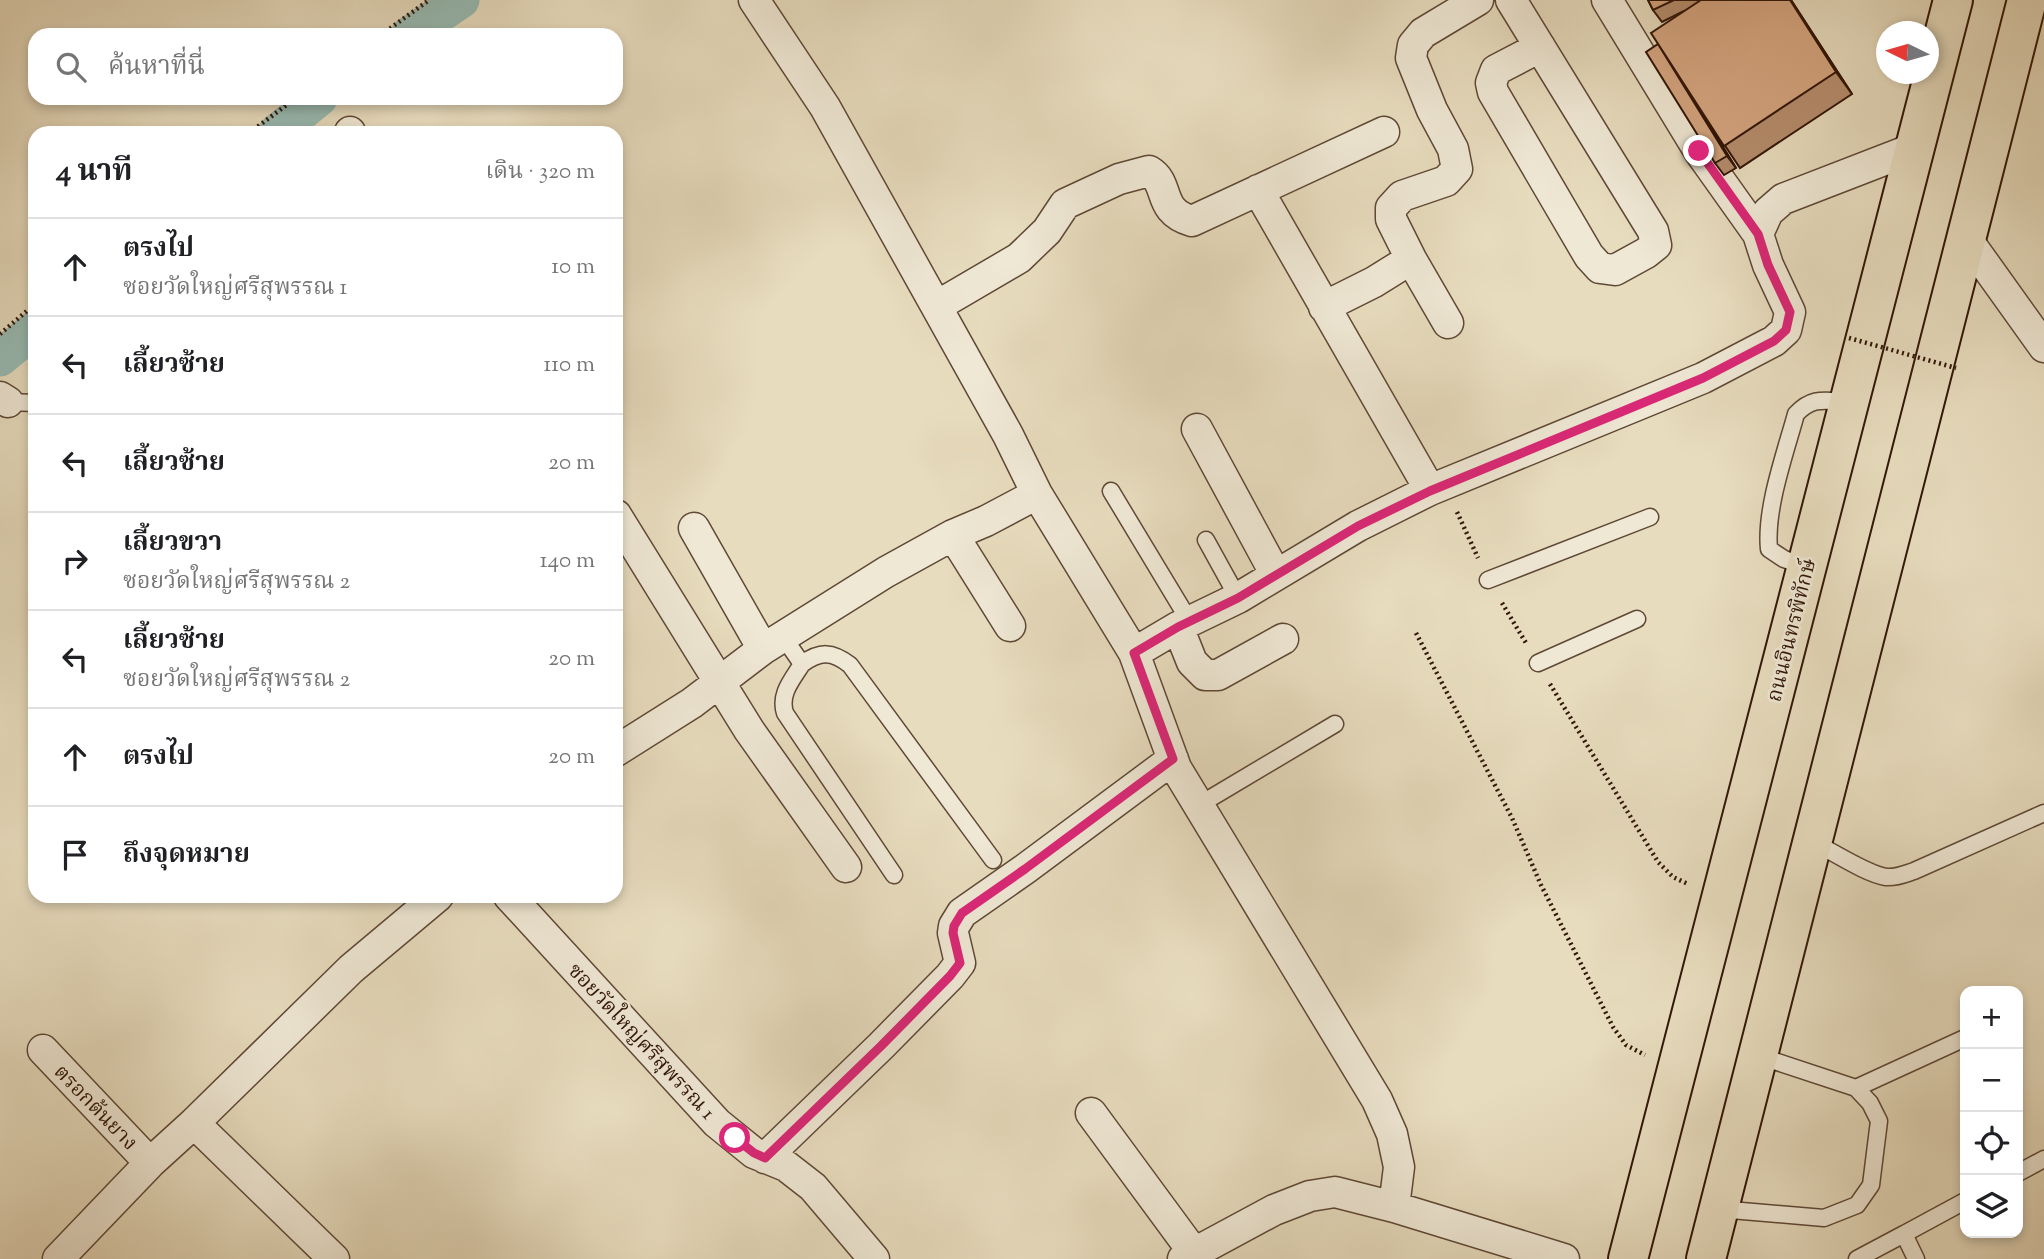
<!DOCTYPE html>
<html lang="th">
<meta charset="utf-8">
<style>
:root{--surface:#fff;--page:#f2f2f2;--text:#202124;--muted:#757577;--line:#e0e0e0}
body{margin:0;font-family:"Sorts Mill Goudy","Noto Serif Thai",serif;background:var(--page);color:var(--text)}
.controls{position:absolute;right:21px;bottom:21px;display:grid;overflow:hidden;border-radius:14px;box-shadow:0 4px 10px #0003}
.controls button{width:63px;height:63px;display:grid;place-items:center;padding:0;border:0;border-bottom:2px solid var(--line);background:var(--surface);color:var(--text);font:35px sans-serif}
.compass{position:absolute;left:1876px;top:21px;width:63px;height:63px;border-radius:50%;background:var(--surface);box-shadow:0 4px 10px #0003;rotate:275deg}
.stop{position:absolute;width:21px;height:21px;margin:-16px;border:5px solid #db2777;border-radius:50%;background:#fff}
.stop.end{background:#db2777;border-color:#fff;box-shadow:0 2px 7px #0008}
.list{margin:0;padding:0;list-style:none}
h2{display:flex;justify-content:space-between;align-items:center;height:91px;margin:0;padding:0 28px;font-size:30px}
h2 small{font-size:23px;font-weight:400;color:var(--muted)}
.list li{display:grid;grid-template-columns:46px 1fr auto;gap:21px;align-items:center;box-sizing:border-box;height:98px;padding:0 28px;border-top:2px solid var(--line)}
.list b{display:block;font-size:26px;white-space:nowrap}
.list p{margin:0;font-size:23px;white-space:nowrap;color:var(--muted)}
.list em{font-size:23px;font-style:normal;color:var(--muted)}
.icon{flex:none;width:38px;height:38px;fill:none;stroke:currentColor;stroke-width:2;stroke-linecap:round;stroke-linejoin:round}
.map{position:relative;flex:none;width:2044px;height:1259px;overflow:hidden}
.search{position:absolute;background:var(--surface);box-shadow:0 4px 10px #0003;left:28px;top:28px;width:595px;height:77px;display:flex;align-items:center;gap:18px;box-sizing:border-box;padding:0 24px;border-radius:21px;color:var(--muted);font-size:26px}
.panel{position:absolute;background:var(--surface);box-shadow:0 4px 10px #0003;left:28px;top:126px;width:595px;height:777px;border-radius:21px}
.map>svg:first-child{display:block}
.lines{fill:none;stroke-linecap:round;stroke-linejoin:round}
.canal{stroke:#97bbb3;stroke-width:37}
.lane-casing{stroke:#5f4836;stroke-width:19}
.street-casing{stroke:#5f4836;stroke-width:33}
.primary-casing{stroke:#321608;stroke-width:42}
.path{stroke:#321608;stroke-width:4.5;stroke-dasharray:2 3.5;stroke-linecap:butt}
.lane{stroke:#efe8d5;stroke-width:16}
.street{stroke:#efe8d5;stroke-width:30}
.primary{stroke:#e7dcbe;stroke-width:38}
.path-bridge{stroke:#321608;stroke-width:4.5;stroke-dasharray:2 3.5;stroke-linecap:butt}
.wall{fill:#b58d6d;stroke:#321608;stroke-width:2}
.shaded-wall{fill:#947359;stroke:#321608;stroke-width:2}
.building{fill:#d3a47f;stroke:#321608;stroke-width:2}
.route{stroke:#db2777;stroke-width:9}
.labels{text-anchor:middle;stroke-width:5;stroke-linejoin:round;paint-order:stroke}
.street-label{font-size:21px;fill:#321608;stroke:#efe8d5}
</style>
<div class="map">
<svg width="2044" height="1259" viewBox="0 0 2044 1259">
<rect width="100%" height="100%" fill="#e7dcbe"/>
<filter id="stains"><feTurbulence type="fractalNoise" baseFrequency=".00286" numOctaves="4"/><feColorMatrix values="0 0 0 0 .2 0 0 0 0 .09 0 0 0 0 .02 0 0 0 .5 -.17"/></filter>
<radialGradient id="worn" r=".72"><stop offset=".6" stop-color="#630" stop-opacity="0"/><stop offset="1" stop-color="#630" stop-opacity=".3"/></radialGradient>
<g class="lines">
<!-- canal -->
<path class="canal" d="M409 35 461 0
M276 133 319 98
M0 358 35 329"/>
<!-- lane casing -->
<g class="lane-casing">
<path id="lane" d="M8 402 35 403
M1111 491 1190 622
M1206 540 1238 598
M1807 567 1784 559 1769 549C1765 509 1785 454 1796 414 1813 396 1825 401 1849 402
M1488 580 1650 517
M784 638 802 664C820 651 832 651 850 665L993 860
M1538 663 1637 619
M802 664C792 680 779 694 785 713L894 875
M1199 805 1335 724
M1813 842C1832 851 1866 874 1886 877 1896 878 1905 874 1914 871L2044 813
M1856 1088 1965 1038
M2018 1173 2044 1159
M1719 1209 1824 1218 1857 1205 1871 1185 1879 1121 1870 1103 1856 1088 1756 1055
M1857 1259 1904 1234
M1916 1259 1904 1234 1965 1201"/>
</g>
<!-- street casing -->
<g class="street-casing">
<path id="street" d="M754 0 825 107 1008 435 1037 494 1134 653 1176 768 1377 1100 1392 1134 1399 1167 1394 1207
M1511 0 1653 231 1656 245 1646 253 1615 270 1600 268 1589 256 1493 92 1491 83 1496 70 1540 47
M1607 0 1699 151 1758 234
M350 132V133
M1258 190 1430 490
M1966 238 2044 347
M1411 259 1448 323
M937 306 1019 258 1047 231 1065 204 1119 179 1149 171C1171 184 1156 211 1192 221L1384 132
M1324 307 1374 282 1411 259 1391 219V208L1402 196 1446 181 1457 169 1453 149 1432 110 1411 58 1413 45 1423 33 1478 0
M0 397 8 402
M1197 429 1276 575
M616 515 749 730 846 867
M694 528 763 649
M953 535 1010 626
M1178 627 1192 662 1205 675H1218L1283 639
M1134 653 1178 627 1238 598 1358 526 1430 490 1703 378 1774 341 1786 330 1790 312 1768 265 1758 234 1768 212 1783 199 1915 148
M616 751 692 703 763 649 886 572 953 535 986 521 1037 494
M509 896 717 1123 754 1153 786 1166 813 1187 874 1259
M43 1050 150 1163
M1091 1113 1194 1253
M194 1123 334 1259
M765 1158 881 1046 950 976 960 963 953 933 954 926 962 913 1025 869 1173 759
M58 1259 150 1163 194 1123 351 969 438 896
M1183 1259 1274 1210 1310 1196 1335 1192 1394 1207 1564 1259"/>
</g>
<!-- primary casing -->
<g class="primary-casing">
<path id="primary" d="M1628 1259 1953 0
M1706 1259 2027 0"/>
</g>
<!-- path -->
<path class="path" d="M381 35 429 0
M249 133 296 98
M0 334 35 304
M1457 512 1478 558
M1502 603 1526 643
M1416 633 1512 818 1541 885 1613 1027 1626 1045 1645 1055
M1550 684 1658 862 1673 877 1688 884"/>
<!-- lane -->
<use href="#lane" class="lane"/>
<!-- street -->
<use href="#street" class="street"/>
<!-- primary -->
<use href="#primary" class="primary"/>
<!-- path-bridge -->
<path class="path-bridge" d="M1849 338 1956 368"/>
</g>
<!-- wall -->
<path class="wall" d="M1648 0H1791L1852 94 1740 168 1691 95 1736 168 1724 175 1715 163 1658 44 1684 11 1662 22 1653 10Z"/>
<!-- shaded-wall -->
<path class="shaded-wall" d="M1790 0H1791L1852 94 1836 72Z
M1666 56 1736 168 1727 156Z"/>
<!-- building -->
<path class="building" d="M1648 0H1674L1653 10Z
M1701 0H1790L1836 72 1724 146 1651 33Z
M1658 44 1727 156 1715 163 1646 52Z"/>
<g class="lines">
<!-- route -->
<path class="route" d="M735 1138 754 1153 765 1158 881 1046 950 976 960 963 953 933 954 926 962 913 1025 869 1173 759 1134 653 1178 627 1238 598 1358 526 1430 491 1703 378 1774 341 1786 330 1790 312 1768 265 1758 234 1699 151"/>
</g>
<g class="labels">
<!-- street labels -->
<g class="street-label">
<text transform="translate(1791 630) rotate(-76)" y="7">ถนนอินทรพิทักษ์</text>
<text transform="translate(642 1041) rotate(47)" y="7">ซอยวัดใหญ่ศรีสุพรรณ 1</text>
<text transform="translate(96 1107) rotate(46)" y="7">ตรอกต้นยาง</text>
</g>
</g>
<rect width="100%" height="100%" filter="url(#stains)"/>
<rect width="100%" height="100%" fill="url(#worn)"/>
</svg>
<div class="controls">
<button>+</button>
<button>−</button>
<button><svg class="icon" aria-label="locate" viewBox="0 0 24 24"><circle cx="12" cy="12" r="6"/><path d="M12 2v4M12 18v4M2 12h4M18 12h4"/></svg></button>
<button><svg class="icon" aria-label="layers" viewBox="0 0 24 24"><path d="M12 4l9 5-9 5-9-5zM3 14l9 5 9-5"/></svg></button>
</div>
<svg class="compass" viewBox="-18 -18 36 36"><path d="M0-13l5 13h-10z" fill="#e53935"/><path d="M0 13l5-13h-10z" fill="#757577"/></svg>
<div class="stop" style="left:735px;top:1138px"></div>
<div class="stop end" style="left:1699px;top:151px"></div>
<div class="search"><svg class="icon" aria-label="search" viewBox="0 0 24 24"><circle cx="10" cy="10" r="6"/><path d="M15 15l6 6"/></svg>ค้นหาที่นี่</div>
<section class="panel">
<h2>4 นาที<small>เดิน · 320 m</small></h2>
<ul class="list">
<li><svg class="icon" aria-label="ahead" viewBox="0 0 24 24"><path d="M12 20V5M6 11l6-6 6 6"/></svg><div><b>ตรงไป</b><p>ซอยวัดใหญ่ศรีสุพรรณ 1</p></div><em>10 m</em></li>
<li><svg class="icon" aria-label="left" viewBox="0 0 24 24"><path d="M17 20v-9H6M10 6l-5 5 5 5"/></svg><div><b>เลี้ยวซ้าย</b></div><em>110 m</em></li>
<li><svg class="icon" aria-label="left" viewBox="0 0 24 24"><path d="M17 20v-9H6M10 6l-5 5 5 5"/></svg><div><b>เลี้ยวซ้าย</b></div><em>20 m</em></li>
<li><svg class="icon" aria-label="right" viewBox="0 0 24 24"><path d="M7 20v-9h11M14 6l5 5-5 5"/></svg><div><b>เลี้ยวขวา</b><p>ซอยวัดใหญ่ศรีสุพรรณ 2</p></div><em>140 m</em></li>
<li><svg class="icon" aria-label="left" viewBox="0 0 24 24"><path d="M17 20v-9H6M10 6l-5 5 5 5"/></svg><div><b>เลี้ยวซ้าย</b><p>ซอยวัดใหญ่ศรีสุพรรณ 2</p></div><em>20 m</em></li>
<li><svg class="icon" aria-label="ahead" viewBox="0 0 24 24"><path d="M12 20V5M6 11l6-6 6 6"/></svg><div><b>ตรงไป</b></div><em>20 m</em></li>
<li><svg class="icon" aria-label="arrive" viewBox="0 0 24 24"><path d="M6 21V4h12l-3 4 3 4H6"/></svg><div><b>ถึงจุดหมาย</b></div></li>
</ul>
</section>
</div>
